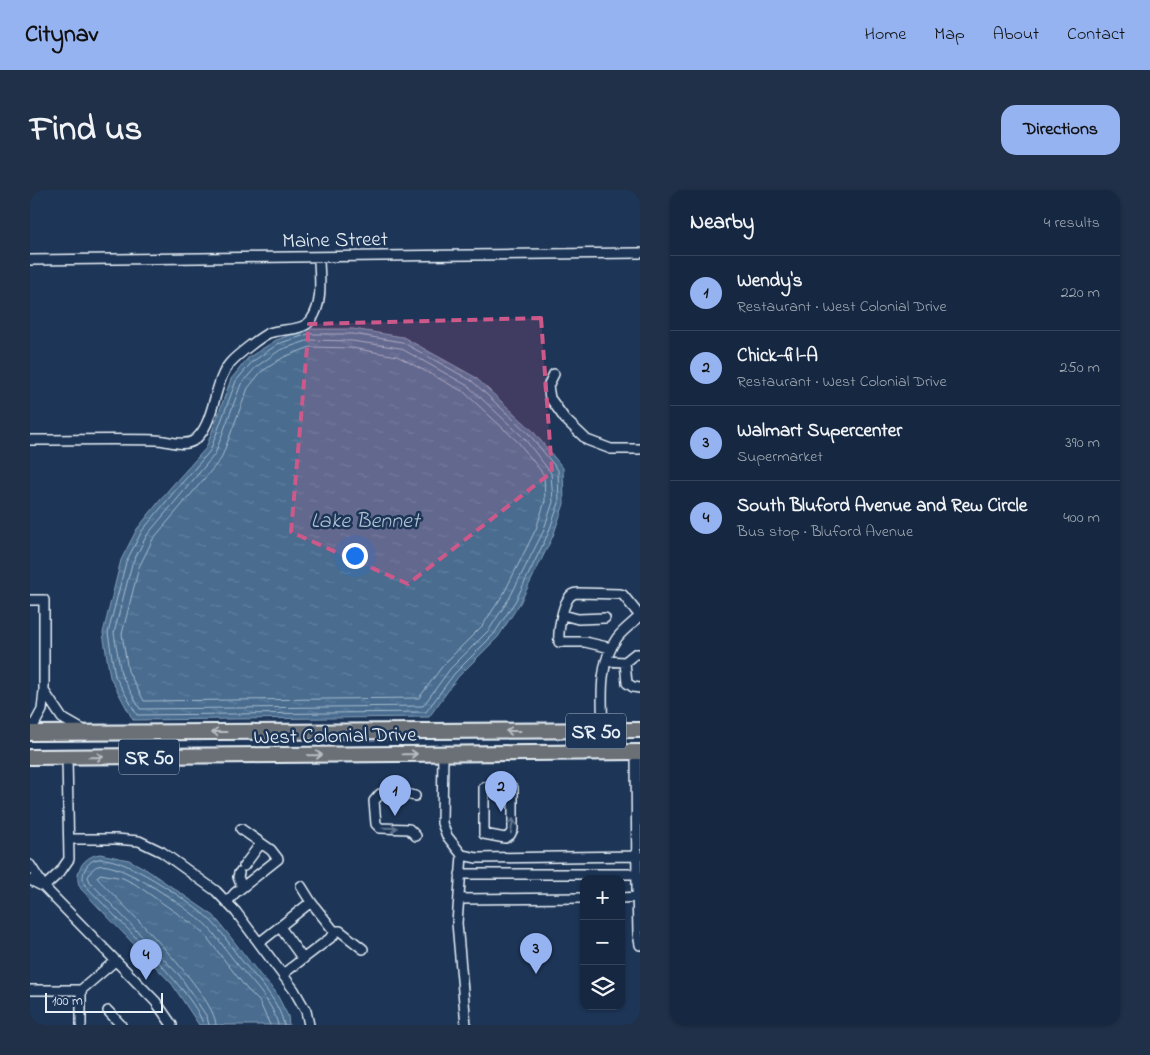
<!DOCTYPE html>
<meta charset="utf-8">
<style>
:root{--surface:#162841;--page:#1f3048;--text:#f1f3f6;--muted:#9ea6b1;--line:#35445a;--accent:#95b2f1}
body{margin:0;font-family:"Indie Flower",sans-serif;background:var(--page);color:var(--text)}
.controls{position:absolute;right:15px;bottom:15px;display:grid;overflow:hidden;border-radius:10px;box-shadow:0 1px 4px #0004}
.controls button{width:45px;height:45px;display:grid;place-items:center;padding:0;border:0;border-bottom:1px solid var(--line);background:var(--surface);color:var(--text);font:25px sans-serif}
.scale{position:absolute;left:15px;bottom:12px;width:118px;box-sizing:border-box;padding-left:5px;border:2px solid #e8f1f8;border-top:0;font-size:14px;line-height:18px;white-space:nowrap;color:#e8f1f8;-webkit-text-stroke:4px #1d3557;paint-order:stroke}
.you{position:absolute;left:324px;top:365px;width:18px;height:18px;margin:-12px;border:4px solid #fff;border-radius:50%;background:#1a73e8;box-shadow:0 0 0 8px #1a73e833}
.badge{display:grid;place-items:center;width:32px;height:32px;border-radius:50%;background:var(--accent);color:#111;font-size:16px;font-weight:700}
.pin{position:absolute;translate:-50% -41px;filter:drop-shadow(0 1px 2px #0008)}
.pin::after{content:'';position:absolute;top:26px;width:18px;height:15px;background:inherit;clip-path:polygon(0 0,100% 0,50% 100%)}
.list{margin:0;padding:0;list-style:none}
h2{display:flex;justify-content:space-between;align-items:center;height:65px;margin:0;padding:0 20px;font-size:21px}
h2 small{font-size:16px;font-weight:400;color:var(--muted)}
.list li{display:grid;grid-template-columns:32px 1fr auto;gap:15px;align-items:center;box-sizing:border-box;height:75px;padding:0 20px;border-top:1px solid var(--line)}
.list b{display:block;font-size:19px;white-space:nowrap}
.list p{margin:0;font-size:16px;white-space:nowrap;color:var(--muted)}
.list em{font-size:16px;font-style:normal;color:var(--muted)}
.icon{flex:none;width:28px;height:28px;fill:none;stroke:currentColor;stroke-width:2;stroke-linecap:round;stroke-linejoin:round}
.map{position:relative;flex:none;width:610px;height:835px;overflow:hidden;border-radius:15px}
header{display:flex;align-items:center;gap:30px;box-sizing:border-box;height:70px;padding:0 25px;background:var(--accent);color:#111}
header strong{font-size:24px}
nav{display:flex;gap:28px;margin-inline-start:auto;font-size:18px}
.intro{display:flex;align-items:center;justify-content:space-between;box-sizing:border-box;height:120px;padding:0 30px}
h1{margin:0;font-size:35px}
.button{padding:12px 22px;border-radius:15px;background:var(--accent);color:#111;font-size:18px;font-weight:700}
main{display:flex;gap:30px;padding:0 30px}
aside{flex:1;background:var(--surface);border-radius:15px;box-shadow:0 1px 4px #0004}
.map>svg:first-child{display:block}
.water{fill:url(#water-ripples);stroke:#88a1b9}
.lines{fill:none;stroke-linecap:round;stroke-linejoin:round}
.shore{stroke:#a8bcce;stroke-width:1}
.minor-casing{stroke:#e8f1f8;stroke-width:12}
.highway-casing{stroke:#e8f1f8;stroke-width:18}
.minor{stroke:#1d3557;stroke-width:9}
.highway{stroke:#6b6f75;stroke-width:14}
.oneway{stroke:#b6bdc4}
.oneway2{stroke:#64778f}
.marked{fill:#cd598a;fill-opacity:0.2;stroke:#cd598a;stroke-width:4;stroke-dasharray:10 6;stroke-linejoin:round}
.labels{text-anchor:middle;stroke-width:5;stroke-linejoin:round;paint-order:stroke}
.shield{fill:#1d3557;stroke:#abb9c8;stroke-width:1}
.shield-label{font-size:20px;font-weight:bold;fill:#e8f1f8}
.street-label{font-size:21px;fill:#e8f1f8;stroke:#1d3557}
.water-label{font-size:22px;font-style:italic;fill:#b0c2d3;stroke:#1d3557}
</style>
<header>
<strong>Citynav</strong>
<nav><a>Home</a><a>Map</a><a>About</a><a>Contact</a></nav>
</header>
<div class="intro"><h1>Find us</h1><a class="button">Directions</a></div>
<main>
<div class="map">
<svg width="610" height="835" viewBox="0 0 610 835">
<defs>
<pattern id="water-ripples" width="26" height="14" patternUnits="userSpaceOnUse" patternTransform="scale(1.25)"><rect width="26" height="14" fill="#486c8f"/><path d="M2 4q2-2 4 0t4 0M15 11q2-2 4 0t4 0" fill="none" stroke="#6281a0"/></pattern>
</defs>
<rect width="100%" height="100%" fill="#1d3557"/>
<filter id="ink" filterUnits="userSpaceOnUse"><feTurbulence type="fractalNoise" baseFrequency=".02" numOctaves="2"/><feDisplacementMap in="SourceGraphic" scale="10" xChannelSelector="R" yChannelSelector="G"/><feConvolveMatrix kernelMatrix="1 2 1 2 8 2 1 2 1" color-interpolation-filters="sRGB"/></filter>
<g filter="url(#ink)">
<!-- water -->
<path class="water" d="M278 139H323L373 147 445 187 502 240 533 278 534 314 523 346 490 413 468 447 428 487 399 527 103 530 80 487 73 443 91 370 107 339 140 298 176 258 201 189 218 168 246 150Z
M70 664 99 670 114 678 184 726 231 786 245 801 258 826 259 835H169L142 794 51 699C42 684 53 666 70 664Z"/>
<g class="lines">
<!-- shore -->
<path class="shore" d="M279 144H323L372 152 442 191 499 244 528 280 529 313 518 344 486 410 464 444 424 484 396 522 107 525 85 486 78 443 96 372 112 341 144 302 180 261 206 191 222 172 248 154Z
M280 150 322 151 370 158 438 196 494 248 521 283 523 312 513 342 480 407 459 440 420 479 393 516 110 519 91 484 84 443 102 374 117 345 185 264 211 194 226 177 250 160Z
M281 157 322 158 367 166 434 202 489 253 514 285 515 311 506 339 474 403 453 435 414 474 389 508 114 511 98 481 92 444 109 377 123 349 191 269 218 198 231 182 254 167Z
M173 835C170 808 78 720 55 695 50 687 55 674 64 670 88 660 163 714 180 730 191 740 199 754 208 766 225 788 248 807 254 835
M179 835 177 827 150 786 60 692 58 687C60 683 63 677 68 676 88 669 162 721 177 736 187 746 194 758 203 769 219 790 242 809 248 835
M186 835C185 804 93 715 68 689L67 687 70 684 93 688 105 694 171 740 216 798 229 811 240 835"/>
<!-- minor casing -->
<g class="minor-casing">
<path id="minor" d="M0 70 610 63
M524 184 518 196 520 208 535 229 557 250 581 259H610
M0 250C42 250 84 249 126 250 136 250 153 257 163 251 185 237 183 192 200 173 206 166 230 147 239 143 252 138 272 142 281 130 294 113 289 86 289 67
M0 410H14V501L12 520 5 533 0 537
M533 425 548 429 575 428
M581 458 555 452H529C528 441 532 418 538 409 540 405 544 403 548 403L590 404 593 405 610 426
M576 471 595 472 605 464H610
M595 472 597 493 603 497 610 498
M14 501 32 528 53 540
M573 541C572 510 568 474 587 448 593 440 603 433 610 426
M606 562 607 699 608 744 610 755
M413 564 412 633 417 646 432 665 447 668 610 666
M454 597V644L475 648 480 645 483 639V598
M385 606 371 603 350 604 344 611 346 634 350 638 379 639 386 646
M39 649H86L109 651 132 662 186 701 206 722 264 800 276 821 279 835
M432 665 427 733 436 835
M0 675 14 697 126 812 142 835
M214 676 231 653
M209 683 208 687 212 697
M430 684H607
M0 690 14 697
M271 696 281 712
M14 697 30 682 39 669 37 568
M591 708 608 707
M429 709 554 708
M197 712 205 703 248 669 241 660 211 639
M250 737 273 769
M304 741H310L333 759
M229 753 281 712 304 741 303 746 253 784
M0 800H51
M78 821 91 835
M51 835V800L85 771"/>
</g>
<!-- highway casing -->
<g class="highway-casing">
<path id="highway" d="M0 543 610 540
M0 567 610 562"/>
</g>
<!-- minor -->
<use href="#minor" class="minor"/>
<!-- highway -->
<use href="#highway" class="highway"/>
</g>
<!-- one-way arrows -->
<defs><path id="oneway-shaft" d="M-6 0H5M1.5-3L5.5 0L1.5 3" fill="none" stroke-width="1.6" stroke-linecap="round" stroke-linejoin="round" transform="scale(1.25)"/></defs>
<g class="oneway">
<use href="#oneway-shaft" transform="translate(483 541) rotate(180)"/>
<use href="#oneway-shaft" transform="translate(189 542) rotate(180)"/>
<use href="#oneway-shaft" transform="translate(380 564) rotate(-1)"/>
<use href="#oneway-shaft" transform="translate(285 565) rotate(-1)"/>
<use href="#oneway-shaft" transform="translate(66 567) rotate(-1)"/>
</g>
<g class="oneway2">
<use href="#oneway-shaft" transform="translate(482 636) rotate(-81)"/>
<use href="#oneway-shaft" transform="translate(360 638) rotate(1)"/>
</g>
</g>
<!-- marked area -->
<path class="marked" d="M511 128 522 282 378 394 261 342 279 134Z"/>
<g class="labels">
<!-- shield labels -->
<g class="shield">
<rect x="536" y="523.5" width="60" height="35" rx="4"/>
<rect x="89" y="549.5" width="60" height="35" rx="4"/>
</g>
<g class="shield-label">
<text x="566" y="548">SR 50</text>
<text x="119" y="574">SR 50</text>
</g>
<!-- street labels -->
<g class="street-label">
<text transform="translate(305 49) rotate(-1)" y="7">Maine Street</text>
<text transform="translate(305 545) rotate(-1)" y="7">West Colonial Drive</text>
</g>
<!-- water labels -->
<g class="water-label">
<text x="335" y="337">Lake Bennet</text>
</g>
</g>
</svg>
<div class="controls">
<button>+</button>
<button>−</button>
<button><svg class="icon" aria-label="layers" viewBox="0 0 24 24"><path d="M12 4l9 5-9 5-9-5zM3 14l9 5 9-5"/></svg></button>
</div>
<div class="scale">100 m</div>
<div class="you"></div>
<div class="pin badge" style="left:365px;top:626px">1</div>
<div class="pin badge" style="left:471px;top:622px">2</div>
<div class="pin badge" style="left:506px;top:784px">3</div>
<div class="pin badge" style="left:116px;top:790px">4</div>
</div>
<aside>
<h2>Nearby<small>4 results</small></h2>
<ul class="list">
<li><span class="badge">1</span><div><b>Wendy's</b><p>Restaurant · West Colonial Drive</p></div><em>220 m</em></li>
<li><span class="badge">2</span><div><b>Chick-fil-A</b><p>Restaurant · West Colonial Drive</p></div><em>250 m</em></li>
<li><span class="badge">3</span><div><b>Walmart Supercenter</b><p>Supermarket</p></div><em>390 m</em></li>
<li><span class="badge">4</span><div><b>South Bluford Avenue and Rew Circle</b><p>Bus stop · Bluford Avenue</p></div><em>400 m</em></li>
</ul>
</aside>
</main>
